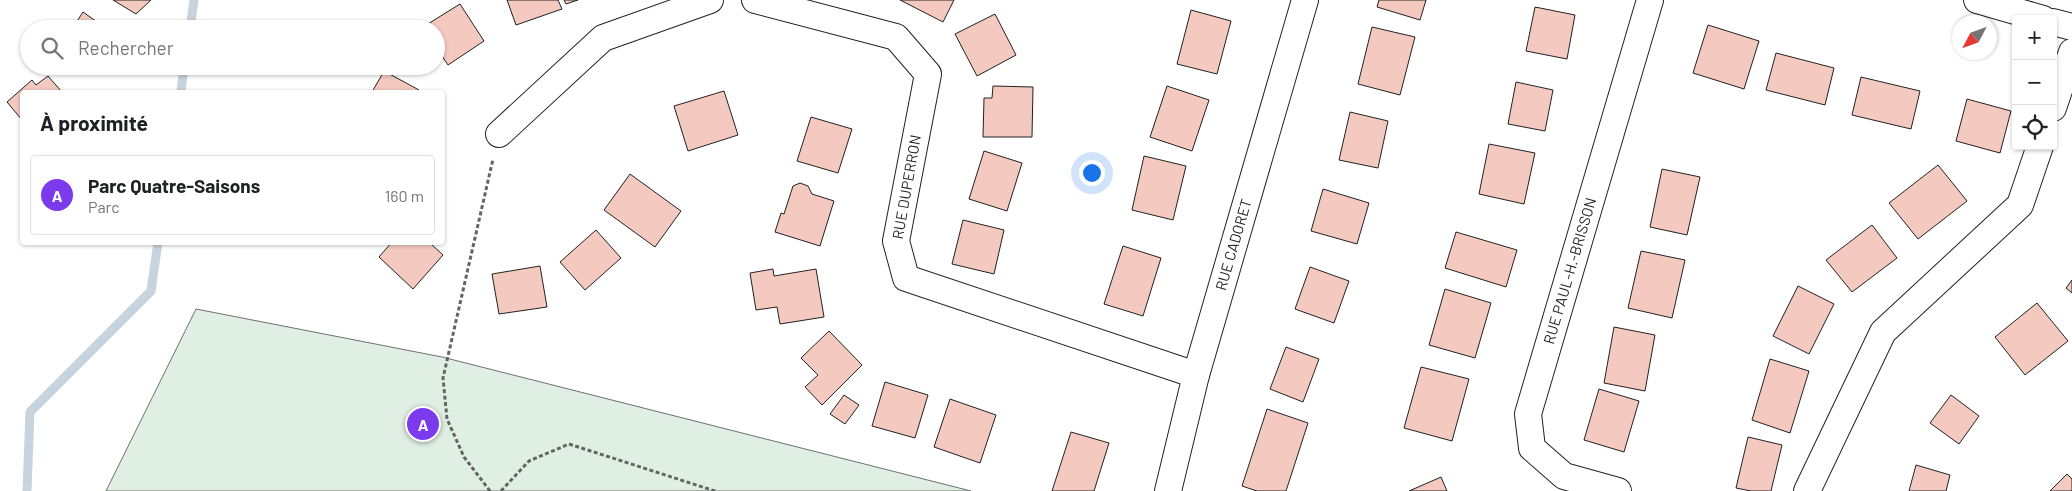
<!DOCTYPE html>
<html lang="fr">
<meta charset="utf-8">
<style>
:root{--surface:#fff;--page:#f6f6f6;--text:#202124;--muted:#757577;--line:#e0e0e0;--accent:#7c3aed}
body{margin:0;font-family:Barlow,sans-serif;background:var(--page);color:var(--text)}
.controls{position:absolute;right:15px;top:15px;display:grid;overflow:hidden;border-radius:5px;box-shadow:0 1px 4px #0004}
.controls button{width:45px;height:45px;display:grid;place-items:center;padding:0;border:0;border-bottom:1px solid var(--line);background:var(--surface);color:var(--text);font:25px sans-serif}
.compass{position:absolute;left:1952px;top:15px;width:45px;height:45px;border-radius:50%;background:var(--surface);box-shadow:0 1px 4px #0004;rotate:229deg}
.you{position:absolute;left:1091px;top:172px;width:18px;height:18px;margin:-12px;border:4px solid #fff;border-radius:50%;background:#1a73e8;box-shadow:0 0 0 8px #1a73e833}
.badge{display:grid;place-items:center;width:32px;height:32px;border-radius:50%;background:var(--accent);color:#fff;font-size:16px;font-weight:700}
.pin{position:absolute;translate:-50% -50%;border:2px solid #fff;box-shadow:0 1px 5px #0006}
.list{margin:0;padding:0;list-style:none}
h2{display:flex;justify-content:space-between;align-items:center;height:65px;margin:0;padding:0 20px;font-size:21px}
h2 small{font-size:16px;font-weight:400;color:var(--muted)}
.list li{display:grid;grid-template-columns:32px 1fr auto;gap:15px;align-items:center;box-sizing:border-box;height:80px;margin:0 10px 10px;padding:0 10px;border:1px solid var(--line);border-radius:5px}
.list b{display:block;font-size:19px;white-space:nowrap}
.list p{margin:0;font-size:16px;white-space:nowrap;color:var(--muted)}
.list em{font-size:16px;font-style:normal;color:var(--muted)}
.icon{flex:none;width:28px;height:28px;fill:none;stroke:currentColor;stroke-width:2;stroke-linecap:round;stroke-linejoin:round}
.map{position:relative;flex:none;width:2072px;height:491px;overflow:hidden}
.search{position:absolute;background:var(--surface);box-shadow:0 1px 4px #0004;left:20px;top:20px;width:425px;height:55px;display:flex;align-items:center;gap:12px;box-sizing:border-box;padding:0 18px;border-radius:28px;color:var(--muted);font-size:19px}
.panel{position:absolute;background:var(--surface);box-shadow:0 1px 4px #0004;left:20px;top:90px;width:425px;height:155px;border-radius:5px}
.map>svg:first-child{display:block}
.green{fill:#e0efe3;stroke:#6f6f6f}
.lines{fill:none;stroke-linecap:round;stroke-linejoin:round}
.stream{stroke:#c7d3dd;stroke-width:9}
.building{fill:#f3c9c0;stroke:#222}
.street-casing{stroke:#222;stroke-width:28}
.path{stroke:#646464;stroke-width:3;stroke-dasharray:4 2.5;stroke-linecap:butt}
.street{stroke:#fff;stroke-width:26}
.labels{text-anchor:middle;stroke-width:4;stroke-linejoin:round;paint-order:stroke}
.street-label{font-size:15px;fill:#222;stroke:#fff}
</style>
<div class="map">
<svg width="2072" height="491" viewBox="0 0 2072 491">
<rect width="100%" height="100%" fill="#fff"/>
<!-- green -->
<path class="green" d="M196 309 442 357 971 491H106Z"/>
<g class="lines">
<!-- stream -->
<path class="stream" d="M190 29 194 0
M181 92 184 66
M27 491 30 412 151 291 158 242"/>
</g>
<!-- building -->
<path class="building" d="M113 0H151L136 14Z
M507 0H558L562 9 516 25Z
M564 0H578L566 4Z
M900 0H954L943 22Z
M1379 0H1426L1420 20 1377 7Z
M460 4 484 41 448 65 436 47V29H424L423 27Z
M1535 7 1575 15 1567 59 1526 51Z
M1191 10 1231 21 1217 74 1177 64Z
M83 12 107 29H72Z
M995 14 1016 55 977 76 955 34Z
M1708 25 1759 41 1744 89 1693 73Z
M1372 27 1415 37 1400 95 1358 84Z
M1776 53 1834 68 1825 105 1766 90Z
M78 66H94L89 74Z
M384 71 419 90 418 92H372Z
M48 76 62 92H22V120L7 102 32 80 36 85Z
M1861 77 1920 91 1911 129 1852 115Z
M1516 82 1553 90 1545 131 1508 124Z
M993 86 1033 87 1032 137H983L984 98H992Z
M1167 86 1209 100 1192 151 1150 137Z
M724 91 738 135 688 151 674 106Z
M1967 99 2011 111 2000 153 1956 141Z
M1350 112 1388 121 1378 168 1339 160Z
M811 117 852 129 838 173 797 161Z
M1489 144 1535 153 1524 204 1479 194Z
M984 151 1022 163 1007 211 969 199Z
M1144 156 1186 166 1173 220 1132 210Z
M1938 165 1967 201 1918 239 1889 203Z
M1662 169 1700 177 1687 235 1650 227Z
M630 174 681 211 655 247 604 210Z
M800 183 808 186 812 194 834 201 820 246 775 232 781 213 784 214 793 186Z
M1323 189 1369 203 1357 244 1311 231Z
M963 220 1004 230 994 274 952 264Z
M1872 225 1897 258 1852 292 1826 260Z
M596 230 621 258 585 290 560 262Z
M1456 232 1517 250 1506 287 1445 268Z
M392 242H429L443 255 413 289 379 257Z
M1123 246 1161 258 1143 316 1104 304Z
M1641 251 1685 260 1672 318 1628 308Z
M540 266 547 307 499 314 492 274Z
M1310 267 1349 281 1334 323 1295 309Z
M773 269 774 276 816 269 824 317 780 324 777 307 756 310 750 273Z
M2072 280V293L2066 288Z
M1798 286 1834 304 1809 354 1773 336Z
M1445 289 1491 303 1475 358 1429 345Z
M2037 303 2068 341 2025 375 1995 337Z
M1614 327 1655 335 1645 391 1604 383Z
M829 331 862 365 822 405 805 387 818 375 801 358Z
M1286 347 1319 359 1303 402 1270 389Z
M1770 359 1809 371 1790 433 1752 420Z
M1421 367 1469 379 1452 441 1404 428Z
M885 382 928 395 915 438 872 426Z
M1599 389 1639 401 1624 452 1584 440Z
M844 395 859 405 845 424 830 414Z
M1951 395 1979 416 1959 444 1930 423Z
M950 399 996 415 980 463 934 447Z
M1267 409 1308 423 1286 491H1257L1242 486Z
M1071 432 1109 443 1094 491H1052Z
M1748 437 1782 445 1771 491H1751L1736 488Z
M1916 465 1950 475 1946 491H1909Z
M2067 474 2072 479V491H2050Z
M1441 477 1447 491H1409Z"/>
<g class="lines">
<!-- street casing -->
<g class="street-casing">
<g id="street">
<path d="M755 0 896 37 928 74 896 241 906 278 1196 375"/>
<path d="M1977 0 2043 19"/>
<path d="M2053 22 2072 27"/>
<path d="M2053 108 2072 52"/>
<path d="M499 134 603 38 710 0"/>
<path id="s1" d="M1168 491 1196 375 1305 0"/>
<path id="s2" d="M1618 491 1564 476 1532 448 1528 414 1650 0"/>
<path d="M1807 491 1883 332 2020 205 2040 146"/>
</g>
</g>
<!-- path -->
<path class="path" d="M490 491 464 457 447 419 443 378 493 159
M501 491 529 461 569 444 715 491"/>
<!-- street -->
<use href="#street" class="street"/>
</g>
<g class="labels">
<!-- street labels -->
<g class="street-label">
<text transform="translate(907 187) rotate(-80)" y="5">RUE DUPERRON</text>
<text dy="5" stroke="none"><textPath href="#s1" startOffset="255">RUE CADORET</textPath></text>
<text dy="5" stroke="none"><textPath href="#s2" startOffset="282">RUE PAUL-H.-BRISSON</textPath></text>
</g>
</g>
</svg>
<div class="controls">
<button>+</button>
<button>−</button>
<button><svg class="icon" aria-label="locate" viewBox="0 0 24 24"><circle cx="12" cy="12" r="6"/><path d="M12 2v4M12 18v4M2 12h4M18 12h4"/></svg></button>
</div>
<svg class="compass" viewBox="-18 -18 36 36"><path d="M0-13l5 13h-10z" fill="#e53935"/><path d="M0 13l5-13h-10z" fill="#757577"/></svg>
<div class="you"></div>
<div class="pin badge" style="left:423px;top:424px">A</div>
<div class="search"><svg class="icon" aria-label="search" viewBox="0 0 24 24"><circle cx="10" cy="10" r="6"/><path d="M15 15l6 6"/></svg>Rechercher</div>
<section class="panel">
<h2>À proximité<small></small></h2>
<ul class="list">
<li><span class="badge">A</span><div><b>Parc Quatre-Saisons</b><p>Parc</p></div><em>160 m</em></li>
</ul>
</section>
</div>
